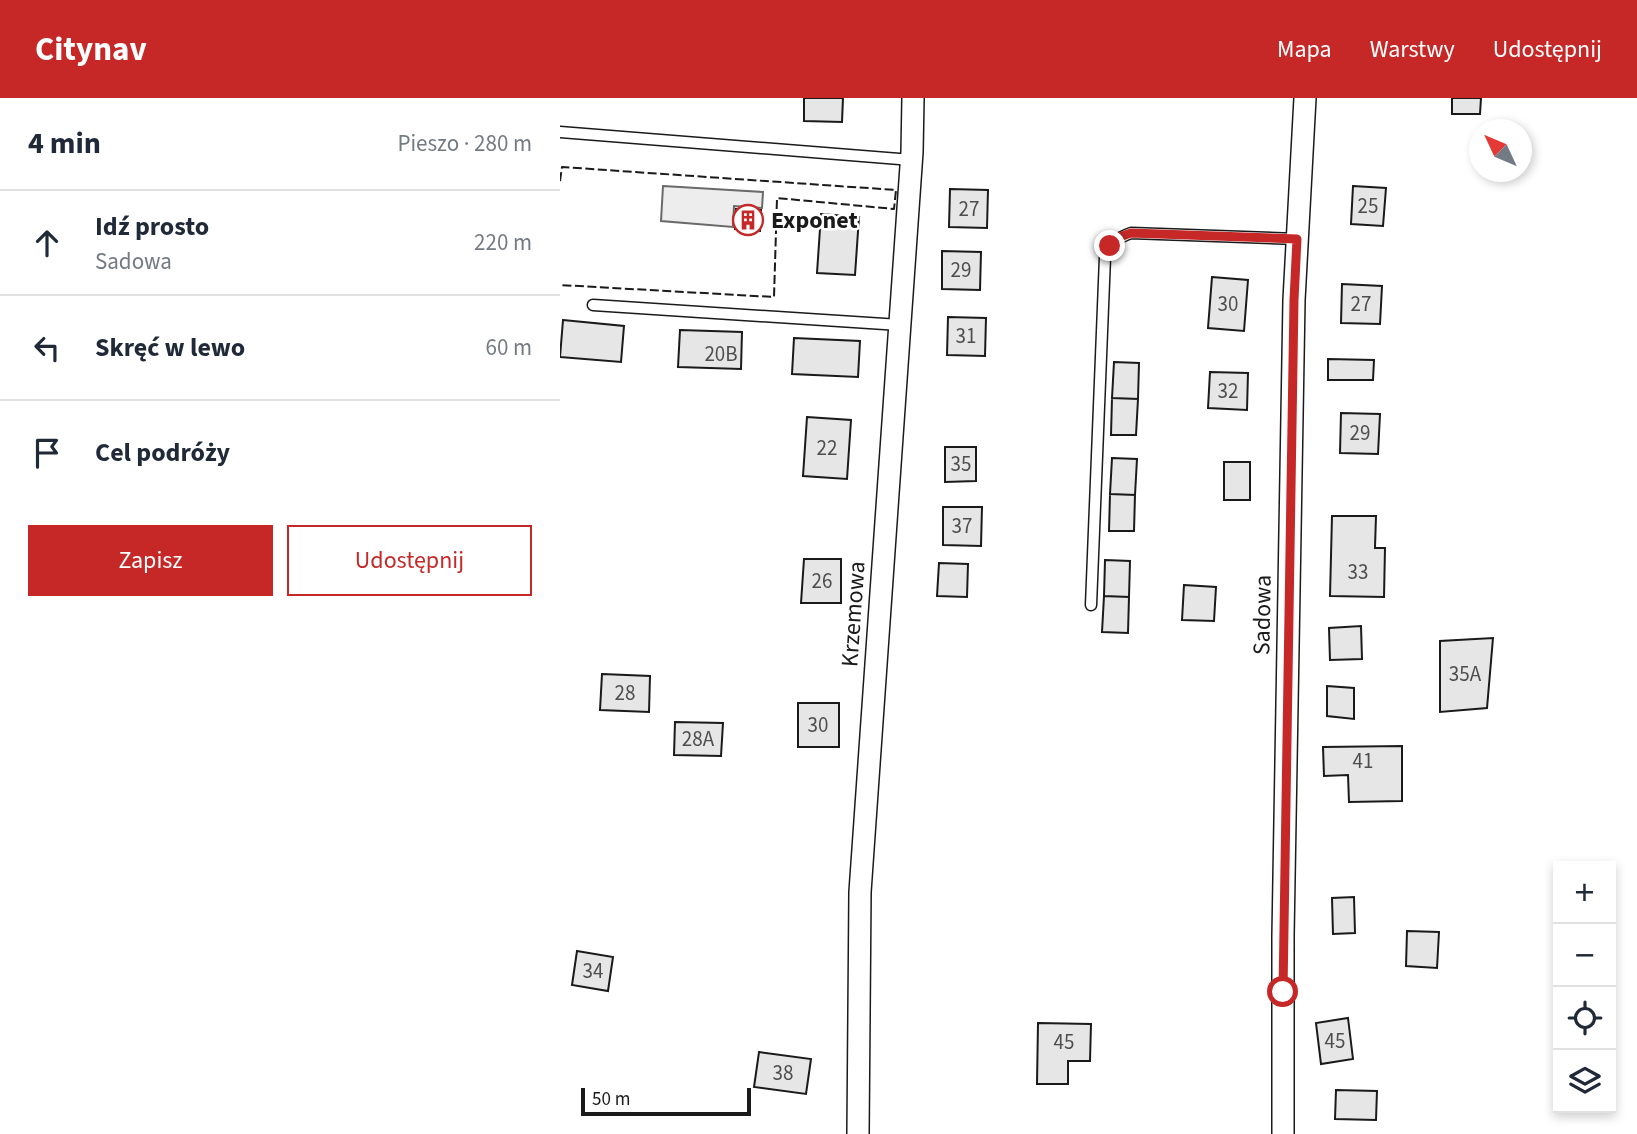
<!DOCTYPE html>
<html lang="pl">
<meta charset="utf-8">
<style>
:root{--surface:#fff;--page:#f6f6f7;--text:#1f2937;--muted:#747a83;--line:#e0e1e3;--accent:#c62828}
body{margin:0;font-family:"Source Sans 3",sans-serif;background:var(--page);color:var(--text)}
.controls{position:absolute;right:21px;bottom:21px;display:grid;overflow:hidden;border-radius:0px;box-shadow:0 4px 10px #0003}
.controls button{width:63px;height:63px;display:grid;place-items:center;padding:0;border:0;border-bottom:2px solid var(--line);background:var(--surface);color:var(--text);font:35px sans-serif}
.compass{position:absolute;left:909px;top:21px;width:63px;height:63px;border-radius:50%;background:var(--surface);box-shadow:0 4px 10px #0003;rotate:314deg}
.scale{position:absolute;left:21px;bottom:18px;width:170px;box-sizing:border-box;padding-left:7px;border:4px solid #1a1a1a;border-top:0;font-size:19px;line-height:24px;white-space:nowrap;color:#1a1a1a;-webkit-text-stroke:5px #fff;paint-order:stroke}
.stop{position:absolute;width:21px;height:21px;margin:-16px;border:5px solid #c62828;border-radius:50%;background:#fff}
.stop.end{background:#c62828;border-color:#fff;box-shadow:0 2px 7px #0008}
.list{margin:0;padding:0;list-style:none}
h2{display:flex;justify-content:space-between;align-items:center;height:91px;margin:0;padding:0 28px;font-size:30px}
h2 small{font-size:23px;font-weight:400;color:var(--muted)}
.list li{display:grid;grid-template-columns:46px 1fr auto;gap:21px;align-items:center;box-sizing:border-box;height:105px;padding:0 28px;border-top:2px solid var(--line)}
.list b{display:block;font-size:26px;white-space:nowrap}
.list p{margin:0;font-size:23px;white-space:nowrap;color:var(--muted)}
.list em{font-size:23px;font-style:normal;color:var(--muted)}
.actions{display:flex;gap:14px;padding:21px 28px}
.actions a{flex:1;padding:16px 0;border:2px solid var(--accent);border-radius:0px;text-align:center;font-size:24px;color:var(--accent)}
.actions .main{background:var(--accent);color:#fff}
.icon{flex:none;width:38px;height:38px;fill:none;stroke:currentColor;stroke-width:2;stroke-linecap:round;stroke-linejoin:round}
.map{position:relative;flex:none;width:1077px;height:1036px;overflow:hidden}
header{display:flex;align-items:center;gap:42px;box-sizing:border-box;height:98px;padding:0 35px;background:var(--accent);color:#fff}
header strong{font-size:33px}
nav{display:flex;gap:38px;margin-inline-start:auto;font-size:24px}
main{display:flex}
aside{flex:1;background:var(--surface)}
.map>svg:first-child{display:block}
.built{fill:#ededed;stroke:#6a6a6a;stroke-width:2}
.building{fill:#e6e6e6;stroke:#1a1a1a;stroke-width:2}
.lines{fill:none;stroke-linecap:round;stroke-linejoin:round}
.lane-casing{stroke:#1a1a1a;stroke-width:13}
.street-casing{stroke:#1a1a1a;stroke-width:24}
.lane{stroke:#fff;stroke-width:10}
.street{stroke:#fff;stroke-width:21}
.fence{stroke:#1a1a1a;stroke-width:2;stroke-dasharray:9 3.5;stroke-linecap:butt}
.route{stroke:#c62828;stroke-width:9}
.labels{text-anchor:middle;stroke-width:5;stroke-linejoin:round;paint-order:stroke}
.number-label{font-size:21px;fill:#4d4d4d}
.poi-label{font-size:24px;font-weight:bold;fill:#1a1a1a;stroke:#fff;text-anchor:start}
.street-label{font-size:24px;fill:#1a1a1a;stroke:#fff}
</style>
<header>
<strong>Citynav</strong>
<nav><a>Mapa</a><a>Warstwy</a><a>Udostępnij</a></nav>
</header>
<main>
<aside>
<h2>4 min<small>Pieszo · 280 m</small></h2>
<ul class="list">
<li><svg class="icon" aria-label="ahead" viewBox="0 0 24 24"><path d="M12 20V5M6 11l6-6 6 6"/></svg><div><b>Idź prosto</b><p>Sadowa</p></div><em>220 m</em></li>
<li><svg class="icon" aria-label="left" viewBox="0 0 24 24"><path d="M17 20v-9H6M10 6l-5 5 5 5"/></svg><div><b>Skręć w lewo</b></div><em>60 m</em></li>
<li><svg class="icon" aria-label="arrive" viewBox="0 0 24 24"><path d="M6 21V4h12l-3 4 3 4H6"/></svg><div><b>Cel podróży</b></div></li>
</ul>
<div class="actions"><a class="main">Zapisz</a><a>Udostępnij</a></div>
</aside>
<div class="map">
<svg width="1077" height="1036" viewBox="0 0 1077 1036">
<rect width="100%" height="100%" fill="#fff"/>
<!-- built -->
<path class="built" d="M103 88 203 94 202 110 174 108 173 129 101 123Z"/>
<!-- building -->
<path class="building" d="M244 0H283L282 24 244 23Z
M892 0H921L920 16H892Z
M793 88 826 90 823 128 791 126Z
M390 91 428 92 427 130 389 129Z
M176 111 201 112 200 133 175 131Z
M261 116 299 119 295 177 257 175Z
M382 153 421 154 420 192 382 191Z
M652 179 688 182 684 233 648 230Z
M782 186 822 188 820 226 781 225Z
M388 219 426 220 425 258 387 257Z
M3 222 64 228 61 264 0 259Z
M120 232 182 234 181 271 118 269Z
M234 240 300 243 298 279 232 276Z
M768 261 814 262 813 282H768Z
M554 264 579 265 578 301 552 300Z
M650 274 688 275 687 312 648 310Z
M552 300 578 301 576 337H551Z
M781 315 820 316 818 356 780 355Z
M247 319 291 322 287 381 243 378Z
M385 349H416V383L385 384Z
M552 360 577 361 575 397 550 396Z
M664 364H690V402H664Z
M550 396 575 397 574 433H549Z
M383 409H422L421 448 383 447Z
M772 418H816L815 450H825L824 499 770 498Z
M244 461H281V505H241Z
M545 462 570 463 569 499 544 498Z
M379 465 408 466 407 499 377 498Z
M624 487 656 489 654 523 622 522Z
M544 498 569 499 568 535 542 534Z
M801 528 802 561 770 562 769 530Z
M933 540 927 610 880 614V543Z
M42 576 90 578 89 614 40 612Z
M767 588 794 590V621L767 618Z
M238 605H279V649H238Z
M115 624 163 625 161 658 114 657Z
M842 648V703L789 704 788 677 764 678 763 649Z
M794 799 795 835 773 836 772 800Z
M847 833 879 834 877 870 846 868Z
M17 853 53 859 48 893 12 887Z
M788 920 793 961 761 966 756 925Z
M478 925 531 926 530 963H508V986H477Z
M199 954 251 961 246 996 194 989Z
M776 992 817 993 816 1022 775 1021Z"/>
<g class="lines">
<!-- lane casing -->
<g class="lane-casing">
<path id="lane" d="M0 34 352 62
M33 207 340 227
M531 507 545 159C551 145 557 140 571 135L737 141"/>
</g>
<!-- street casing -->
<g class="street-casing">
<path id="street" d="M298 1036 300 794 352 54 353 0
M723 1036V838L734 202 745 0"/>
</g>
<!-- lane -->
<use href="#lane" class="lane"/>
<!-- street -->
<use href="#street" class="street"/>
<!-- fence -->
<path class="fence" d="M0 83 2 69 336 92 334 111 217 100 214 199 0 187"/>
</g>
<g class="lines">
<!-- route -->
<path class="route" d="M550 148 559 139 571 135 737 141 734 202 723 894"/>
</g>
<!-- icons -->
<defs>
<g id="building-ring" transform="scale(1.575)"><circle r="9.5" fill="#fff" stroke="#c62828" stroke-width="1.5"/><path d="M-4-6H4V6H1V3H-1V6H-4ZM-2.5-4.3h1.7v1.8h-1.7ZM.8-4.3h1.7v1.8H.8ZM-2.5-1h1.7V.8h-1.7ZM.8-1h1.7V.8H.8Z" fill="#c62828"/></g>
</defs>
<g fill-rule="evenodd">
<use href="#building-ring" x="188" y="122"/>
</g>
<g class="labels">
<!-- number labels -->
<g class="number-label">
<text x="808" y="115">25</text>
<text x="409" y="118">27</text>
<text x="401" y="179">29</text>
<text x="668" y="213">30</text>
<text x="801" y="213">27</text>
<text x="406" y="245">31</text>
<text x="161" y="263">20B</text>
<text x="668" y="300">32</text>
<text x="800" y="342">29</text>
<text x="267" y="357">22</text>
<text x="401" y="373">35</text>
<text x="402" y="435">37</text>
<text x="798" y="481">33</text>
<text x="262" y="490">26</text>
<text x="905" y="583">35A</text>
<text x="65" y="602">28</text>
<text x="258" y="634">30</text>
<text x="138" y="648">28A</text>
<text x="803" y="670">41</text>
<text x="33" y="880">34</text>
<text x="775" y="950">45</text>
<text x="504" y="951">45</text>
<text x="223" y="982">38</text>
</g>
<!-- poi labels -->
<g class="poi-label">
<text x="211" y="130">Exponet</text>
</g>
<!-- street labels -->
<g class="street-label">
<text transform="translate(293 516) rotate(-86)" y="8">Krzemowa</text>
<text transform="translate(702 517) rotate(-89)" y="8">Sadowa</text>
</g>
</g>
</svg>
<div class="controls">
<button>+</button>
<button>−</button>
<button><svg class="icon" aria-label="locate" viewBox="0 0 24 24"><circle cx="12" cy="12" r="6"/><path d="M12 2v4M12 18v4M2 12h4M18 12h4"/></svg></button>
<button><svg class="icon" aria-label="layers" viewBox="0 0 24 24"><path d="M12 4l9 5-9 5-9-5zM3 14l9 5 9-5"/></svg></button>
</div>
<svg class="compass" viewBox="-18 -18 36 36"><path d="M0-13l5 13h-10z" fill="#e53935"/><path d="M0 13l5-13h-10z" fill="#747a83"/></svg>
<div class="scale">50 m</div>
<div class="stop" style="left:723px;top:894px"></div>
<div class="stop end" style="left:550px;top:148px"></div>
</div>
</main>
